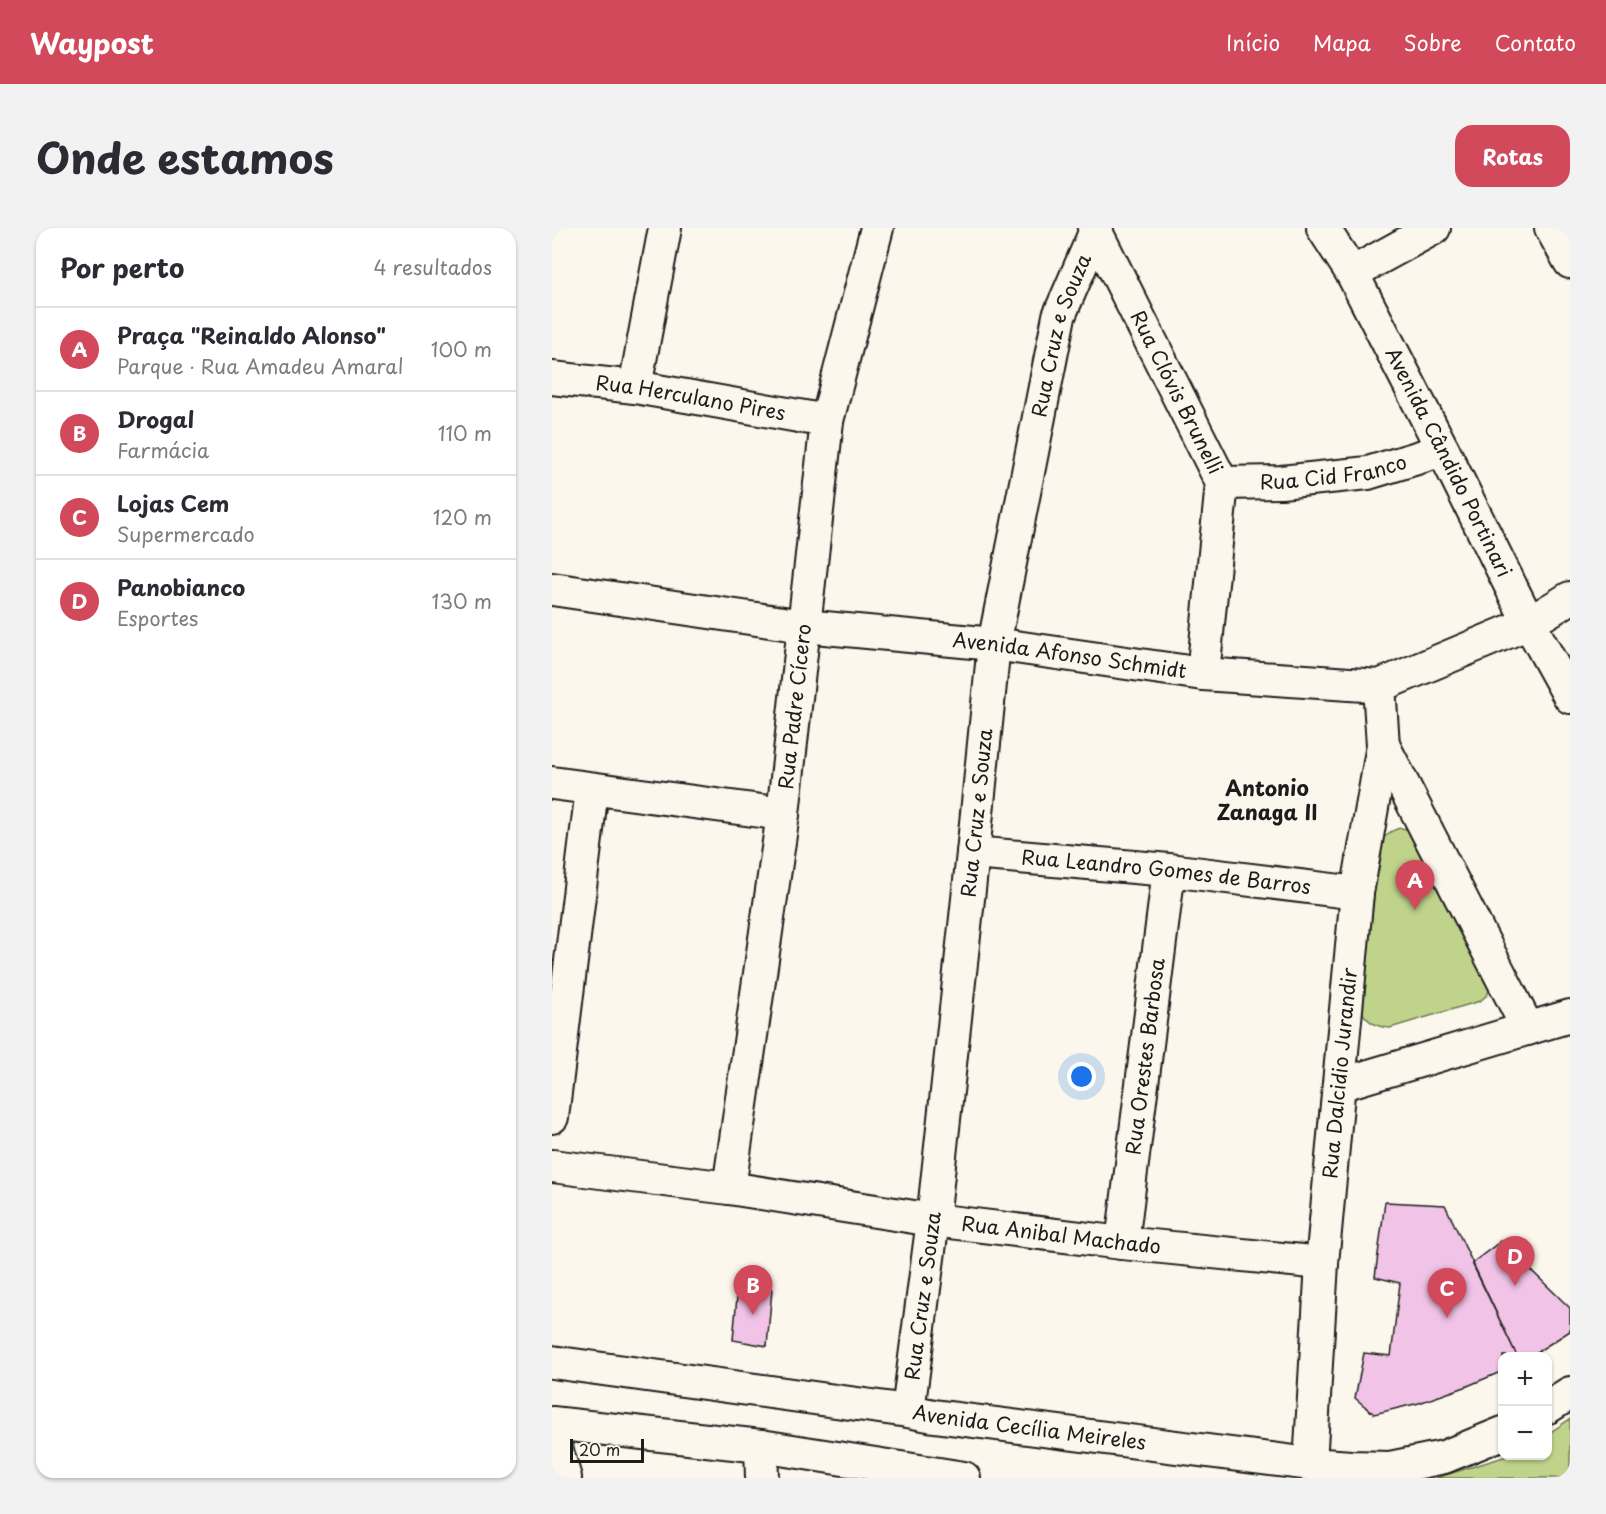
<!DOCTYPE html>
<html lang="pt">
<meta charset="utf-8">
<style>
:root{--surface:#fff;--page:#f2f2f3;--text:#2b2b33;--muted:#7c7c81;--line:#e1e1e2;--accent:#d1495b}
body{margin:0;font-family:"Playpen Sans",sans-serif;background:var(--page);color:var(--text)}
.controls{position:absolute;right:18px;bottom:18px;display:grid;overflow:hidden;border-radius:12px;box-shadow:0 2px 4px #0004}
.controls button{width:54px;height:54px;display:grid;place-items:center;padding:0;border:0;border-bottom:2px solid var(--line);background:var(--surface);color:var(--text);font:30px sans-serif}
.scale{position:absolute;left:18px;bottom:15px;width:74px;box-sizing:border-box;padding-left:6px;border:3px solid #1c1c1c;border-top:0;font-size:16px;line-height:21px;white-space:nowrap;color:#1c1c1c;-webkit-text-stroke:4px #fbf7ec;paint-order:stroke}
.you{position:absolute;left:530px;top:849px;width:21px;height:21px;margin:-15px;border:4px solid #fff;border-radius:50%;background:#1a73e8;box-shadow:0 0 0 9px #1a73e833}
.badge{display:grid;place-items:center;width:39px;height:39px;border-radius:50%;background:var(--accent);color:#fff;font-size:20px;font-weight:700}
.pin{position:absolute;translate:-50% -50px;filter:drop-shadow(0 2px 3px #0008)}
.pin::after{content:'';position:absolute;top:32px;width:21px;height:18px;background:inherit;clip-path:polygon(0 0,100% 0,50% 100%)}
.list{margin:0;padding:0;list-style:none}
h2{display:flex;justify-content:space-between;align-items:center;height:78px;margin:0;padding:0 24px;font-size:26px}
h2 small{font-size:20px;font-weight:400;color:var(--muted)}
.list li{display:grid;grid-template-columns:39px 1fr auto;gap:18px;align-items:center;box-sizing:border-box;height:84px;padding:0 24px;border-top:2px solid var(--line)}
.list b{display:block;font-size:22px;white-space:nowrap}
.list p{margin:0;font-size:20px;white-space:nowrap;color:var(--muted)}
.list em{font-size:20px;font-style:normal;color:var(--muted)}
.map{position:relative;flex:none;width:1018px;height:1250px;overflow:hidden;border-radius:18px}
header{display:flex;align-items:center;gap:36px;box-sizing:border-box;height:84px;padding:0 30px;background:var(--accent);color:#fff}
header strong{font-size:28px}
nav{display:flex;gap:33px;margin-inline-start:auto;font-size:21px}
.intro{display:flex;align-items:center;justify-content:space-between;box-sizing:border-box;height:144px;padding:0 36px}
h1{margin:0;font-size:42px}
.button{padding:15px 27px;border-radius:18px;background:var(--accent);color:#fff;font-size:21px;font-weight:700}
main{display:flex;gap:36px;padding:0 36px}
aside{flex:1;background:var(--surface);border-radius:18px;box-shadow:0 2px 4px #0004}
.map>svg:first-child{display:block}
.green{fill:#bfd48a;stroke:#6e7853;stroke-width:1.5}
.building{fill:#f1c3e6;stroke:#1c1c1c;stroke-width:1.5}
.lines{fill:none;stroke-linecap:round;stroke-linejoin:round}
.minor-casing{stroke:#1c1c1c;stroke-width:36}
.minor{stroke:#fbf7ec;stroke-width:32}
.labels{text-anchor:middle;stroke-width:6;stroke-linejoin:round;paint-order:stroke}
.street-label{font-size:20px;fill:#1c1c1c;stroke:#fbf7ec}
.neighbourhood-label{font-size:21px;font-weight:bold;fill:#1c1c1c;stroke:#fbf7ec}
</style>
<header>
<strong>Waypost</strong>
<nav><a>Início</a><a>Mapa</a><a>Sobre</a><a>Contato</a></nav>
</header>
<div class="intro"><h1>Onde estamos</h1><a class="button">Rotas</a></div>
<main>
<aside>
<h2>Por perto<small>4 resultados</small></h2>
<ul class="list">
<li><span class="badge">A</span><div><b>Praça &quot;Reinaldo Alonso&quot;</b><p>Parque · Rua Amadeu Amaral</p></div><em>100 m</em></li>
<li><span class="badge">B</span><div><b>Drogal</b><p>Farmácia</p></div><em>110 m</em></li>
<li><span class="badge">C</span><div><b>Lojas Cem</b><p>Supermercado</p></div><em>120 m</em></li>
<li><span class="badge">D</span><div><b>Panobianco</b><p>Esportes</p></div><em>130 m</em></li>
</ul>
</aside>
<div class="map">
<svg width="1018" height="1250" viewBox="0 0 1018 1250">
<rect width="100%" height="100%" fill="#fbf7ec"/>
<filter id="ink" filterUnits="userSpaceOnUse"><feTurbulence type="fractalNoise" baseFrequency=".0167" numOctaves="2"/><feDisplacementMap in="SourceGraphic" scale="12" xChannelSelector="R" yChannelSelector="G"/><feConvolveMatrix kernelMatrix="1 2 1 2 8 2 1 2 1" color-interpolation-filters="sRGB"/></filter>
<g filter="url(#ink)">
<!-- green -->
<path class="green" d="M848 600 855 601 862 604 940 756 935 767 928 773 838 800C824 799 814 794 809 781L828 616C832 607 838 603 848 600Z
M1018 1191V1250H884L955 1228H996V1206Z"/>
<!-- building -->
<path class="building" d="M833 974 893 977 965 1128H951V1143L913 1159 867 1175 822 1186 803 1170 812 1125 839 1128 848 1055 823 1049Z
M949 1013 1018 1080V1103L979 1128H965L920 1035Z
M186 1058 220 1061 215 1118 181 1112Z"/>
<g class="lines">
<!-- minor casing -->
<g class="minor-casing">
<g id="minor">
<path id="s1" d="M542 0 670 255 651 446"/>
<path id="s2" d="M771 0 800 45 891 222 977 395 1018 469"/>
<path d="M999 0 1018 34"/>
<path d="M800 45 882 0"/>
<path id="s3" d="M0 150 83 159 275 193"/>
<path d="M83 159 113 0"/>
<path id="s4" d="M670 255 729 254 816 245 891 222"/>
<path id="s5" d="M0 361 252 398 442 416 651 446 827 458 977 395 1018 370"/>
<path d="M831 517 976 801"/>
<path d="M0 555 231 586"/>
<path id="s6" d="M421 625 617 642 805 665"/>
<path d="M787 857 1018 788"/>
<path d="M0 889 40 561"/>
<path id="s7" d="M0 938 177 960 381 992 570 1015 770 1035"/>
<path id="s8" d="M177 960 231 586 275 193 325 0"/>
<path id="s9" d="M570 1015 617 642"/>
<path id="s10" d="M0 1134 356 1183 382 1188 758 1236 799 1239 838 1240 892 1229 951 1205"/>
<path d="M996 1179 1018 1165"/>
<path id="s11" d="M356 1183 381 992 421 625 442 416 507 88 545 0"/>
<path d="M0 1195 209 1218 412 1250"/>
<path d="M0 1206 13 1250"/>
<path d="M209 1218 210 1250"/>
<path id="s12" d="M758 1236 770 1035 805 665 831 517 827 458"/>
</g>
</g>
<!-- minor -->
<use href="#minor" class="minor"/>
</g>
</g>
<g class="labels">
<!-- street labels -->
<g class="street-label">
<text dy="7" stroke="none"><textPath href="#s11" startOffset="1088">Rua Cruz e Souza</textPath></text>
<text dy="7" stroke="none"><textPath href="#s1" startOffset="184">Rua Clóvis Brunelli</textPath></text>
<text dy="7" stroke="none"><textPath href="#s3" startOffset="140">Rua Herculano Pires</textPath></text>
<text dy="7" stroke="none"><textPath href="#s2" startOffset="266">Avenida Cândido Portinari</textPath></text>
<text dy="7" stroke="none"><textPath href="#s4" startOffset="112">Rua Cid Franco</textPath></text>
<text dy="7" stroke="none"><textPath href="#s5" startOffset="522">Avenida Afonso Schmidt</textPath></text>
<text dy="7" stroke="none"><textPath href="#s8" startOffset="486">Rua Padre Cícero</textPath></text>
<text dy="7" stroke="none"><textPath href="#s11" startOffset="602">Rua Cruz e Souza</textPath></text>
<text dy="7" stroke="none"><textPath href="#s6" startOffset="194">Rua Leandro Gomes de Barros</textPath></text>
<text dy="7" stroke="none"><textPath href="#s9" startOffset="188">Rua Orestes Barbosa</textPath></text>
<text dy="7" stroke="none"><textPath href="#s12" startOffset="392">Rua Dalcidio Jurandir</textPath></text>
<text dy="7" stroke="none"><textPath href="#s7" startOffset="514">Rua Anibal Machado</textPath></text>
<text dy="7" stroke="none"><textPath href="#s11" startOffset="116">Rua Cruz e Souza</textPath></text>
<text dy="7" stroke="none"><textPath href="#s10" startOffset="482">Avenida Cecília Meireles</textPath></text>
</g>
<!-- neighbourhood labels -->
<g class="neighbourhood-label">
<text x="715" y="568">Antonio<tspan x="715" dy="24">Zanaga II</tspan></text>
</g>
</g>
</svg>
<div class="controls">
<button>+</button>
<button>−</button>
</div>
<div class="scale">20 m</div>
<div class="you"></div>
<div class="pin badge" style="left:863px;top:682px">A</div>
<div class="pin badge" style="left:201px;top:1087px">B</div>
<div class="pin badge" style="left:895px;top:1090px">C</div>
<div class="pin badge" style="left:963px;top:1058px">D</div>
</div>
</main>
